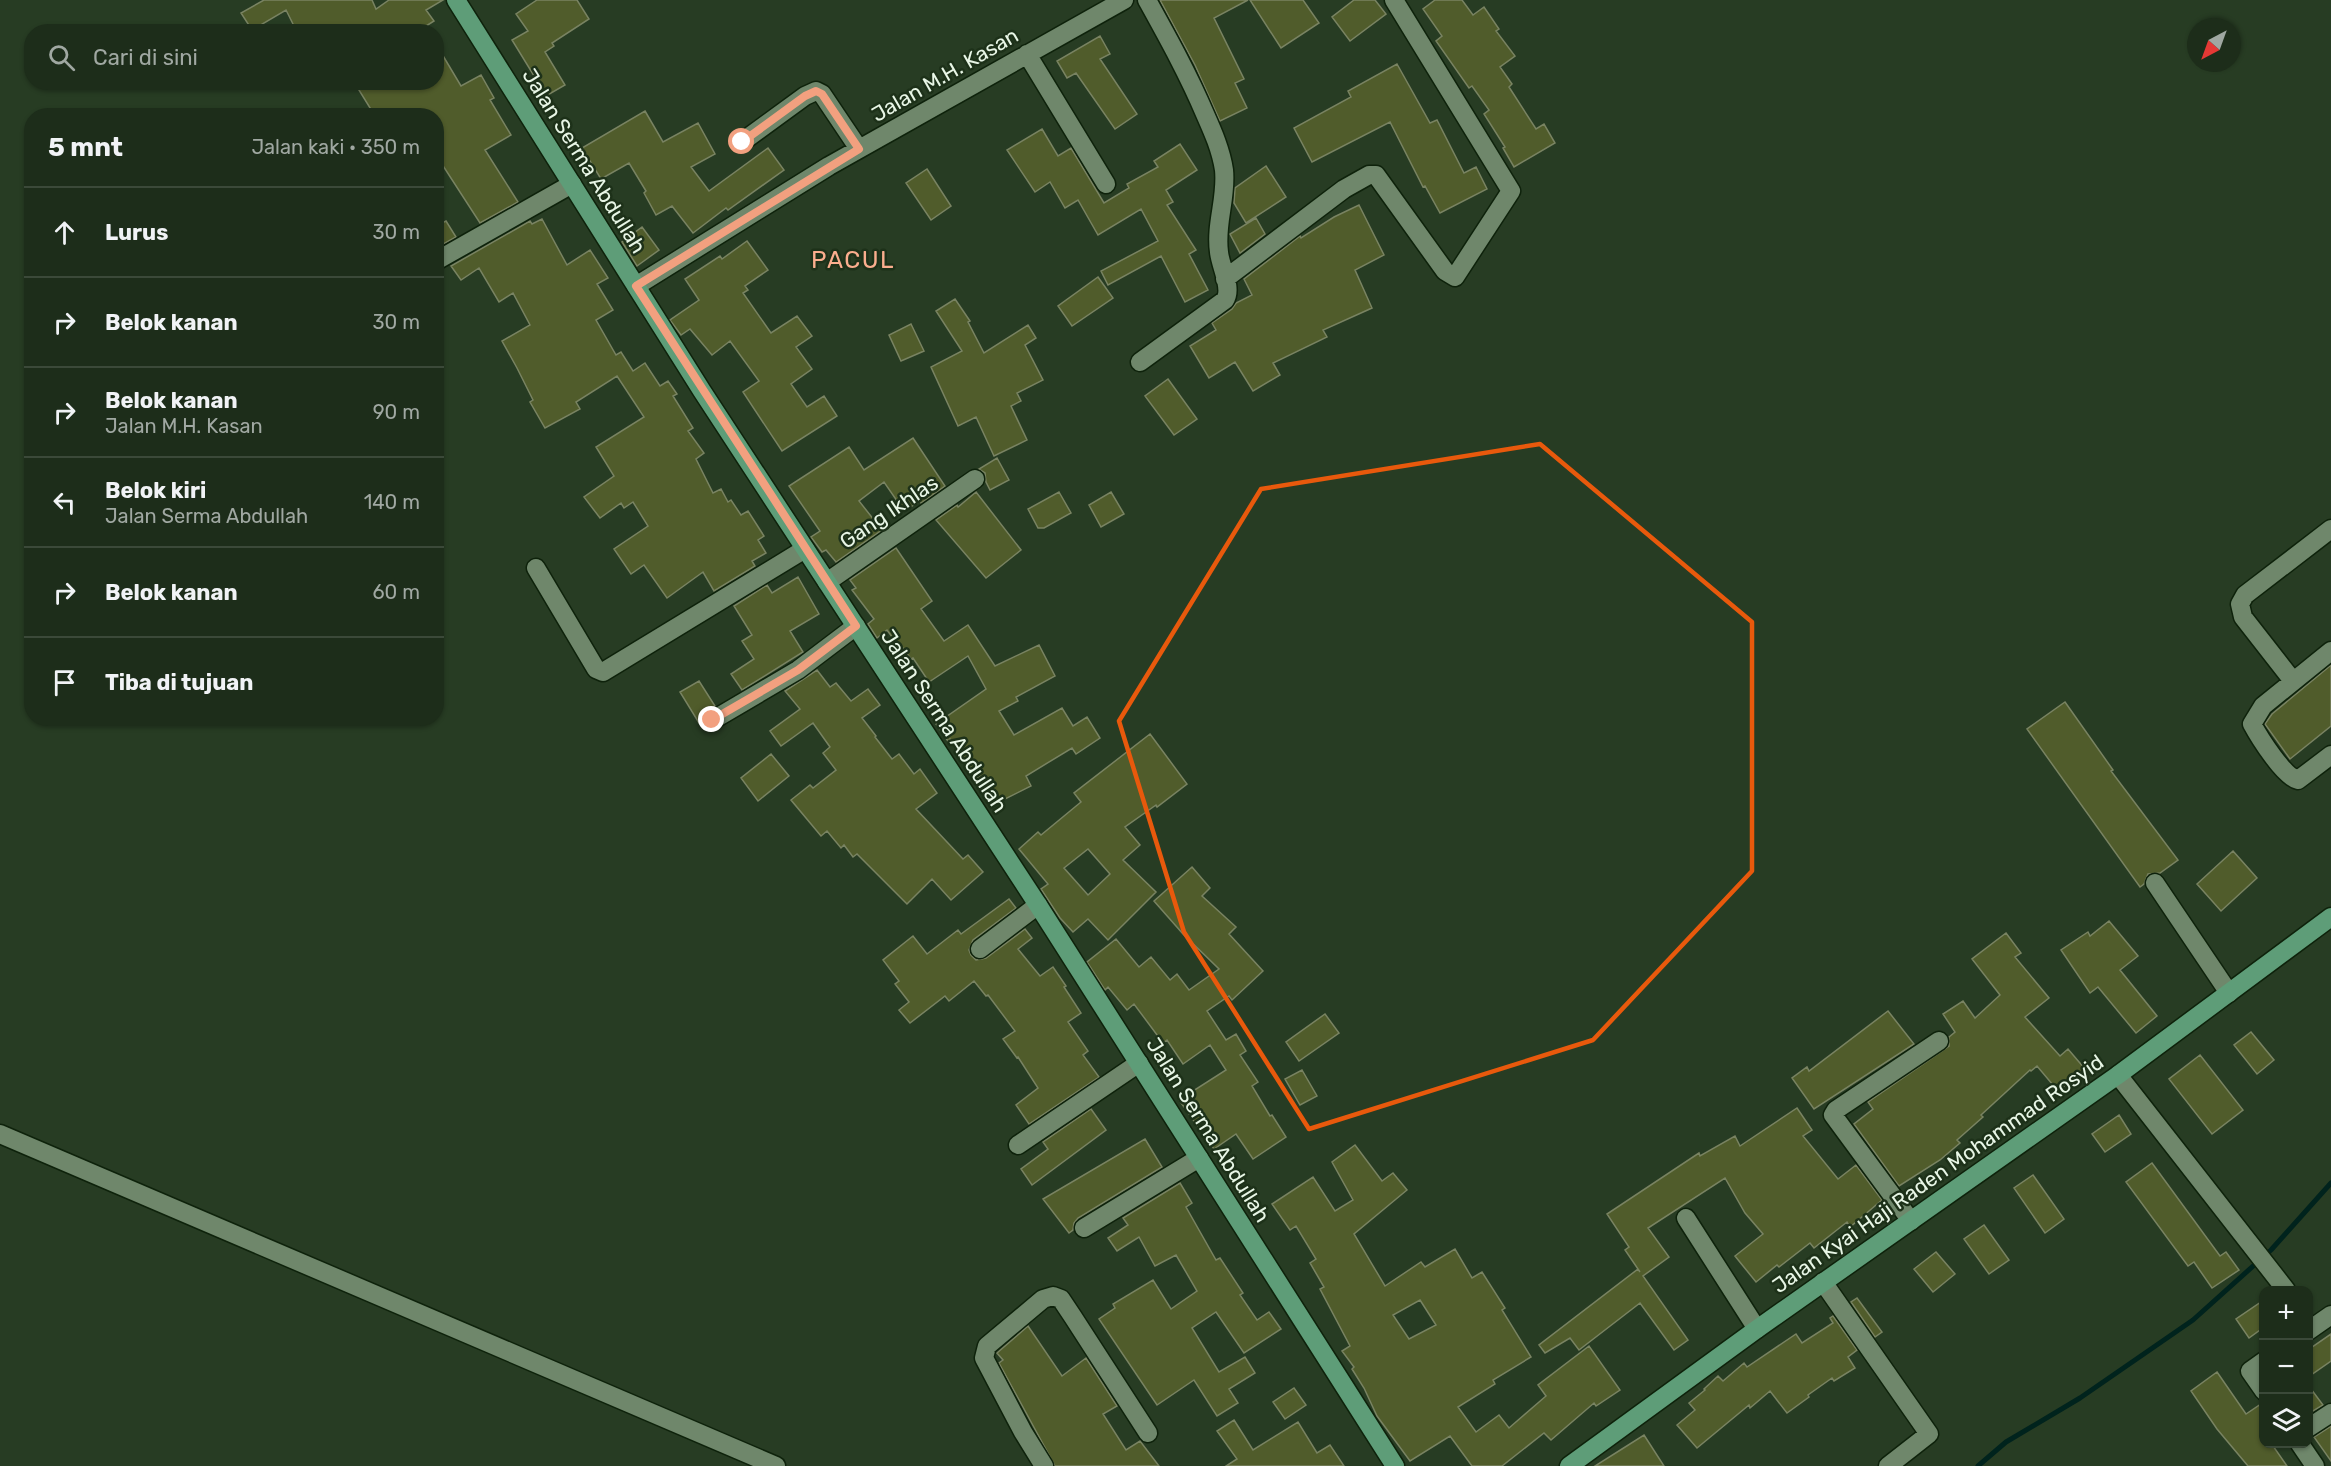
<!DOCTYPE html>
<html lang="id">
<meta charset="utf-8">
<style>
:root{--surface:#1d2d1a;--page:#253523;--text:#f1f3f6;--muted:#a0a8a2;--line:#3b4939}
body{margin:0;font-family:Rubik,sans-serif;background:var(--page);color:var(--text)}
.controls{position:absolute;right:18px;bottom:18px;display:grid;overflow:hidden;border-radius:12px;box-shadow:0 2px 4px #0004}
.controls button{width:54px;height:54px;display:grid;place-items:center;padding:0;border:0;border-bottom:2px solid var(--line);background:var(--surface);color:var(--text);font:30px sans-serif}
.compass{position:absolute;left:2187px;top:18px;width:54px;height:54px;border-radius:50%;background:var(--surface);box-shadow:0 2px 4px #0004;rotate:221deg}
.stop{position:absolute;width:18px;height:18px;margin:-14px;border:4px solid #f2a07f;border-radius:50%;background:#fff}
.stop.end{background:#f2a07f;border-color:#fff;box-shadow:0 2px 6px #0008}
.list{margin:0;padding:0;list-style:none}
h2{display:flex;justify-content:space-between;align-items:center;height:78px;margin:0;padding:0 24px;font-size:26px}
h2 small{font-size:20px;font-weight:400;color:var(--muted)}
.list li{display:grid;grid-template-columns:39px 1fr auto;gap:18px;align-items:center;box-sizing:border-box;height:90px;padding:0 24px;border-top:2px solid var(--line)}
.list b{display:block;font-size:22px;white-space:nowrap}
.list p{margin:0;font-size:20px;white-space:nowrap;color:var(--muted)}
.list em{font-size:20px;font-style:normal;color:var(--muted)}
.icon{flex:none;width:33px;height:33px;fill:none;stroke:currentColor;stroke-width:2;stroke-linecap:round;stroke-linejoin:round}
.map{position:relative;flex:none;width:2331px;height:1466px;overflow:hidden}
.search{position:absolute;background:var(--surface);box-shadow:0 2px 4px #0004;left:24px;top:24px;width:420px;height:66px;display:flex;align-items:center;gap:15px;box-sizing:border-box;padding:0 21px;border-radius:24px;color:var(--muted);font-size:22px}
.panel{position:absolute;background:var(--surface);box-shadow:0 2px 4px #0004;left:24px;top:108px;width:420px;height:618px;border-radius:24px}
.map>svg:first-child{display:block}
.lines{fill:none;stroke-linecap:round;stroke-linejoin:round}
.stream{stroke:#00231d;stroke-width:5}
.building{fill:#505c2b;stroke:#798362;stroke-width:1.5;fill-rule:evenodd}
.minor-casing{stroke:#0e220b;stroke-width:21}
.major-casing{stroke:#0e220b;stroke-width:21}
.minor{stroke:#6f876b;stroke-width:18}
.major{stroke:#5e9d78;stroke-width:18}
.route{stroke:#f2a07f;stroke-width:8}
.marked{fill:none;stroke:#e8590c;stroke-width:4.5;stroke-linejoin:round}
.labels{text-anchor:middle;stroke-width:5;stroke-linejoin:round;paint-order:stroke}
.street-label{font-size:21px;fill:#e8f6e6;stroke:#1d3119}
.quarter-label{font-size:24px;letter-spacing:1.5px;fill:#faae8e;stroke:#1d3119}
</style>
<div class="map">
<svg width="2331" height="1466" viewBox="0 0 2331 1466">
<rect width="100%" height="100%" fill="#273c23"/>
<g class="lines">
<!-- stream -->
<path class="stream" d="M1978 1466 2006 1442 2080 1398 2193 1320 2271 1250 2331 1183"/>
</g>
<!-- building -->
<path class="building" d="M264 0H372L376 9 389 0H443L426 10 434 21 426 26 430 32H297L286 10 252 30 241 13Z
M537 0H577L589 19 552 43 554 46 545 52 565 85 539 100 529 83 536 79 512 40 528 31 516 14Z
M1160 0H1248L1214 18 1244 79 1235 83 1247 108 1220 121 1195 65Z
M1250 0H1303L1319 23 1281 48Z
M1354 0H1375L1386 14 1350 41 1332 17Z
M1435 0H1462L1473 15 1484 7 1499 29 1496 31 1515 56 1500 67 1512 84 1509 87 1536 129 1544 124 1555 143 1514 167 1503 148 1505 147 1484 114 1489 110 1472 86 1469 88 1436 41 1442 36 1423 9Z
M1100 36 1110 54 1100 59 1137 114 1115 129 1076 73 1067 78 1057 61Z
M436 44 461 86 481 75 494 98 490 100 511 135 485 150 518 202 480 223 436 155V116H375L354 82H436Z
M1397 64 1430 123 1437 120 1464 173 1476 167 1487 189 1440 213 1425 186 1423 187 1390 122 1312 162 1294 128 1351 97 1348 91Z
M645 111 663 142 698 123 715 154 691 167 709 191 768 148 784 170 728 210 726 208 693 233 672 206 656 215 644 193 646 191 629 163 601 179 582 148Z
M1042 129 1058 156 1071 148 1104 203 1129 188 1127 184 1158 167 1154 161 1180 144 1197 170 1166 190 1173 202 1167 205 1196 250 1189 254 1208 290 1185 302 1161 256 1108 285 1101 271 1158 241 1141 209 1098 235 1078 200 1065 208 1050 182 1035 192 1007 150Z
M1266 166 1286 197 1246 223 1234 203 1235 188Z
M927 169 951 206 931 220 906 183Z
M1359 205 1384 255 1355 270 1372 308 1323 330 1327 337 1273 363 1280 375 1253 391 1235 362 1209 378 1190 346 1216 330 1212 323 1232 309 1236 303 1252 295 1244 279 1300 236 1301 238 1334 217Z
M1256 218 1265 234 1240 253 1230 234Z
M542 219 567 265 590 250 608 278 597 284 613 310 596 320 616 355 621 352 633 371 645 363 660 386 668 381 677 394 673 396 693 428 688 431 704 453 696 459 713 493 721 489 728 502 731 500 741 515 748 511 764 536 758 540 766 553 752 561 755 566 714 591 703 572 667 598 644 565 631 574 614 549 648 526 633 502 624 508 621 503 600 518 584 497 614 476 596 447 644 417 617 376 576 402 580 409 545 428 530 402 533 400 517 368 502 341 530 325 513 293 499 302 479 268 461 280 451 266 530 221 532 224Z
M446 221 456 237 438 247 436 226Z
M642 227 659 250 637 266 622 242Z
M747 241 768 270 745 286 748 290 743 293 771 333 797 316 812 336 796 347 812 369 791 384 807 407 824 396 837 416 782 451 743 392 759 381 730 341 712 355 690 329 681 335 670 320 699 300 685 279 720 256 722 259Z
M1098 277 1113 298 1072 326 1058 306Z
M955 299 970 321 968 322 984 353 1028 325 1036 338 1025 345 1043 380 1017 393 1021 401 1011 406 1027 440 994 456 976 417 958 426 931 367 962 351 936 311Z
M911 324 924 351 901 361 889 335Z
M1168 379 1197 419 1174 435 1145 396Z
M913 438 945 486 921 503 920 501 904 511 884 482 859 501 882 530 836 562 826 550 822 552 811 537 820 531 789 486 849 447 864 470Z
M997 458 1009 480 990 490 986 482 985 473 979 469Z
M976 492 1021 550 986 578 936 520 957 505 958 507Z
M1059 492 1071 513 1044 528H1038L1028 509Z
M1111 492 1124 514 1101 527 1089 505Z
M896 548 932 601 921 609 944 641 968 625 995 666 1039 645 1055 676 1016 697 1018 701 999 711 1014 735 1062 708 1073 726 1087 717 1100 738 1076 754 1072 748 1026 776 1031 786 995 804 981 776 978 778 950 739 948 741 936 724 986 689 968 656 929 682 913 658 911 659 900 644 898 645 887 630 877 638 868 624 874 619 852 590 856 588 850 580Z
M798 577 819 614 790 631 803 652 742 690 731 674 754 659 742 641 752 635 734 606 767 585 772 593Z
M2331 665V726L2290 759 2265 724 2272 714Z
M817 670 830 687 836 683 851 701 868 689 880 705 862 718 876 736 875 737 892 759 899 754 914 774 920 769 937 793 916 809 963 859 968 855 983 872 951 900 932 879 907 904 857 854 853 857 844 845 841 848 827 831 821 836 791 800 810 785 813 788 836 770 823 753 830 747 813 723 781 746 770 731 800 709 785 691Z
M699 681 715 706 704 714 702 721 699 723 680 692Z
M2065 702 2113 770 2111 771 2178 860 2160 873 2148 874 2144 884 2140 887 2027 729Z
M1150 734 1187 784 1157 807 1156 805 1125 827 1140 845 1123 860 1156 892 1108 940 1088 919 1073 932 1060 918 1041 889 1048 884 1019 849 1038 832 1041 835 1081 802 1074 793ZM1088 849 1110 874 1088 895 1064 868Z
M771 754 789 776 758 801 741 778Z
M2233 851 2257 878 2221 911 2197 884Z
M1192 867 1210 888 1202 896 1236 927 1229 934 1263 971 1232 1000 1229 996 1207 1011 1226 1040 1236 1034 1246 1051 1240 1055 1258 1082 1252 1086 1270 1116 1272 1115 1286 1137 1253 1159 1236 1134 1214 1149 1179 1100 1226 1070 1210 1045 1183 1064 1167 1040 1163 1043 1134 1004 1127 1010 1108 987 1105 990 1087 962 1116 939 1139 967 1151 957 1170 980 1177 974 1189 990 1219 969 1183 934 1154 901Z
M1009 899 1016 908 973 940 969 950 971 955 976 960 986 958 1025 929 1032 938 1018 949 1040 976 1053 967 1066 986 1064 987 1081 1013 1068 1022 1088 1051 1083 1055 1099 1077 1029 1124 1016 1105 1038 1088 1018 1057 1017 1058 1003 1039 1015 1031 988 995 986 996 974 981 949 1001 945 996 910 1023 899 1010 909 1002 895 984 899 981 883 960 913 936 927 954 958 930 961 934Z
M2109 921 2138 956 2120 970 2157 1016 2136 1033 2098 987 2090 993 2061 950 2088 932 2090 936Z
M2006 933 2021 953 2015 957 2049 998 2025 1017 2060 1056 2068 1049 2085 1069 2058 1091 2037 1066 2031 1071 2030 1070 1981 1115 1983 1117 1957 1140 1960 1143 1940 1160 1899 1186 1854 1124 1873 1109 1868 1102 1949 1046V1037L1955 1032 1943 1014 1963 1001 1975 1018 2000 995 1972 959Z
M1888 1011 1914 1044 1814 1109 1792 1078 1807 1067 1809 1071Z
M1325 1014 1339 1033 1299 1061 1286 1042Z
M2251 1032 2274 1060 2257 1074 2234 1045Z
M2200 1055 2243 1110 2212 1134 2169 1079Z
M1302 1070 1317 1096 1300 1105 1285 1079Z
M1797 1108 1812 1130 1803 1136 1838 1179 1856 1165 1882 1200 1850 1227 1847 1222 1814 1248 1810 1243 1779 1267 1777 1265 1756 1282 1735 1256 1763 1234 1745 1213 1725 1178 1648 1228 1669 1257 1643 1276 1688 1340 1674 1350 1640 1303 1579 1350 1570 1338 1545 1353 1539 1345 1638 1269 1640 1272 1625 1250 1629 1247 1607 1214 1699 1153 1700 1156 1735 1136 1740 1146Z
M1091 1109 1106 1130 1032 1185 1021 1169 1048 1149 1043 1142Z
M2119 1115 2131 1134 2105 1152 2092 1134Z
M1145 1139 1162 1167 1078 1218 1074 1223 1073 1230 1069 1233 1043 1199Z
M1355 1145 1382 1181 1393 1173 1407 1190 1354 1234 1385 1286 1421 1262 1425 1267 1455 1249 1472 1278 1482 1272 1505 1308 1502 1310 1531 1357 1493 1380 1495 1384 1458 1407 1476 1432 1499 1415 1509 1428 1546 1396 1538 1385 1589 1346 1620 1390 1596 1406 1594 1403 1551 1440 1544 1433 1502 1466H1472L1450 1436 1410 1461 1377 1416 1364 1388 1352 1369 1354 1367 1342 1351 1350 1346 1320 1289 1324 1287 1310 1263 1316 1259 1296 1226 1290 1230 1272 1204 1313 1177 1335 1211 1353 1200 1332 1162ZM1420 1300 1436 1325 1409 1339 1393 1315Z
M2152 1163 2220 1256 2226 1252 2239 1270 2212 1288 2194 1262 2188 1266 2126 1182Z
M2033 1175 2064 1219 2045 1233 2014 1188Z
M1180 1183 1192 1203 1186 1207 1216 1260 1220 1258 1243 1293 1240 1295 1257 1320 1269 1312 1281 1329 1244 1353 1216 1312 1192 1328 1219 1372 1245 1357 1255 1373 1229 1389 1238 1403 1217 1416 1194 1380 1157 1405 1099 1319 1115 1308 1113 1304 1153 1280 1171 1309 1197 1291 1176 1255 1155 1266 1139 1237 1117 1251 1108 1238 1128 1225 1123 1218Z
M1984 1225 2009 1260 1989 1274 1964 1239Z
M1936 1252 1955 1274 1933 1292 1914 1269Z
M1857 1298 1882 1332 1875 1337 1851 1302Z
M2264 1300V1327L2249 1338 2236 1319Z
M1833 1316 1857 1350 1848 1357 1855 1368 1834 1381 1832 1378 1808 1395 1809 1397 1787 1413 1770 1391 1750 1408 1749 1405 1697 1448 1677 1425 1695 1410 1689 1403 1705 1390 1704 1389 1718 1376 1723 1381 1744 1363 1747 1367 1796 1334 1802 1343 1833 1323 1830 1318Z
M1028 1326 1062 1376 1086 1358 1117 1406 1103 1414 1126 1450 1140 1441 1159 1466H1055L999 1363 1003 1360 997 1353Z
M2331 1334V1361L2308 1377V1350Z
M2217 1372 2246 1414 2264 1402V1443H2271L2287 1466H2248L2217 1429 2191 1391Z
M2308 1385 2323 1405 2308 1414Z
M1294 1388 1306 1405 1285 1419 1273 1402Z
M1234 1420 1253 1450 1298 1422 1317 1453 1330 1445 1344 1466H1226L1237 1459 1217 1431Z
M2331 1426V1461L2314 1437Z
M1644 1435 1664 1466H1595L1622 1449Z"/>
<g class="lines">
<!-- minor casing -->
<g class="minor-casing">
<path id="minor" d="M1027 54 1106 184
M742 142 805 96 816 91 822 94 859 149
M436 261 572 184
M1225 279 1344 189 1369 175H1376L1445 271 1455 277 1511 191 1394 0
M636 286 829 166 1124 0
M1140 362 1225 300C1233 288 1220 266 1219 252 1215 224 1227 198 1224 170 1221 150 1213 132 1205 114 1188 74 1168 38 1147 0
M536 568 596 669 603 672 805 549
M827 582 975 479
M2331 651 2263 706 2252 724C2259 737 2284 777 2298 780L2331 755
M2293 681 2243 617 2240 604 2245 595 2331 529
M713 720 798 670 856 626
M2155 883 2229 993
M980 949 1038 905
M2118 1075 2286 1290
M0 1134 776 1466
M1018 1145 1139 1063
M1686 1218 1757 1329
M1911 1221 1833 1115 1836 1110 1939 1041
M1084 1228 1199 1158
M1823 1282 1929 1434 1888 1466
M2308 1331 2331 1315
M2264 1361 2250 1371 2264 1391
M2308 1428 2331 1413
M2300 1444 2315 1466
M1044 1466 1023 1432 984 1358 987 1346 1043 1299 1053 1296 1061 1299 1073 1317 1148 1433"/>
</g>
<!-- major casing -->
<g class="major-casing">
<path id="major" d="M456 0 702 391 1038 905 1395 1466
M1569 1466 1757 1329 2118 1075 2331 917"/>
</g>
<!-- minor -->
<use href="#minor" class="minor"/>
<!-- major -->
<use href="#major" class="major"/>
</g>
<g class="lines">
<!-- route -->
<path class="route" d="M712 720 798 670 856 626 636 286 859 149 822 94 816 91 805 96 742 142"/>
</g>
<!-- marked area -->
<path class="marked" d="M1540 444 1752 622V871L1593 1040 1309 1129 1184 932 1119 721 1261 489Z"/>
<g class="labels">
<!-- street labels -->
<g class="street-label">
<text transform="translate(945 75) rotate(-30)" y="7">Jalan M.H. Kasan</text>
<text transform="translate(584 161) rotate(58)" y="7">Jalan Serma Abdullah</text>
<text transform="translate(889 512) rotate(-34)" y="7">Gang Ikhlas</text>
<text transform="translate(944 721) rotate(57)" y="7">Jalan Serma Abdullah</text>
<text transform="translate(1208 1130) rotate(58)" y="7">Jalan Serma Abdullah</text>
<text transform="translate(1938 1174) rotate(-35)" y="7">Jalan Kyai Haji Raden Mohammad Rosyid</text>
</g>
<!-- quarter labels -->
<g class="quarter-label">
<text x="853" y="268">PACUL</text>
</g>
</g>
</svg>
<div class="controls">
<button>+</button>
<button>−</button>
<button><svg class="icon" aria-label="layers" viewBox="0 0 24 24"><path d="M12 4l9 5-9 5-9-5zM3 14l9 5 9-5"/></svg></button>
</div>
<svg class="compass" viewBox="-18 -18 36 36"><path d="M0-13l5 13h-10z" fill="#e53935"/><path d="M0 13l5-13h-10z" fill="#a0a8a2"/></svg>
<div class="stop" style="left:742px;top:142px"></div>
<div class="stop end" style="left:712px;top:720px"></div>
<div class="search"><svg class="icon" aria-label="search" viewBox="0 0 24 24"><circle cx="10" cy="10" r="6"/><path d="M15 15l6 6"/></svg>Cari di sini</div>
<section class="panel">
<h2>5 mnt<small>Jalan kaki · 350 m</small></h2>
<ul class="list">
<li><svg class="icon" aria-label="ahead" viewBox="0 0 24 24"><path d="M12 20V5M6 11l6-6 6 6"/></svg><div><b>Lurus</b></div><em>30 m</em></li>
<li><svg class="icon" aria-label="right" viewBox="0 0 24 24"><path d="M7 20v-9h11M14 6l5 5-5 5"/></svg><div><b>Belok kanan</b></div><em>30 m</em></li>
<li><svg class="icon" aria-label="right" viewBox="0 0 24 24"><path d="M7 20v-9h11M14 6l5 5-5 5"/></svg><div><b>Belok kanan</b><p>Jalan M.H. Kasan</p></div><em>90 m</em></li>
<li><svg class="icon" aria-label="left" viewBox="0 0 24 24"><path d="M17 20v-9H6M10 6l-5 5 5 5"/></svg><div><b>Belok kiri</b><p>Jalan Serma Abdullah</p></div><em>140 m</em></li>
<li><svg class="icon" aria-label="right" viewBox="0 0 24 24"><path d="M7 20v-9h11M14 6l5 5-5 5"/></svg><div><b>Belok kanan</b></div><em>60 m</em></li>
<li><svg class="icon" aria-label="arrive" viewBox="0 0 24 24"><path d="M6 21V4h12l-3 4 3 4H6"/></svg><div><b>Tiba di tujuan</b></div></li>
</ul>
</section>
</div>
